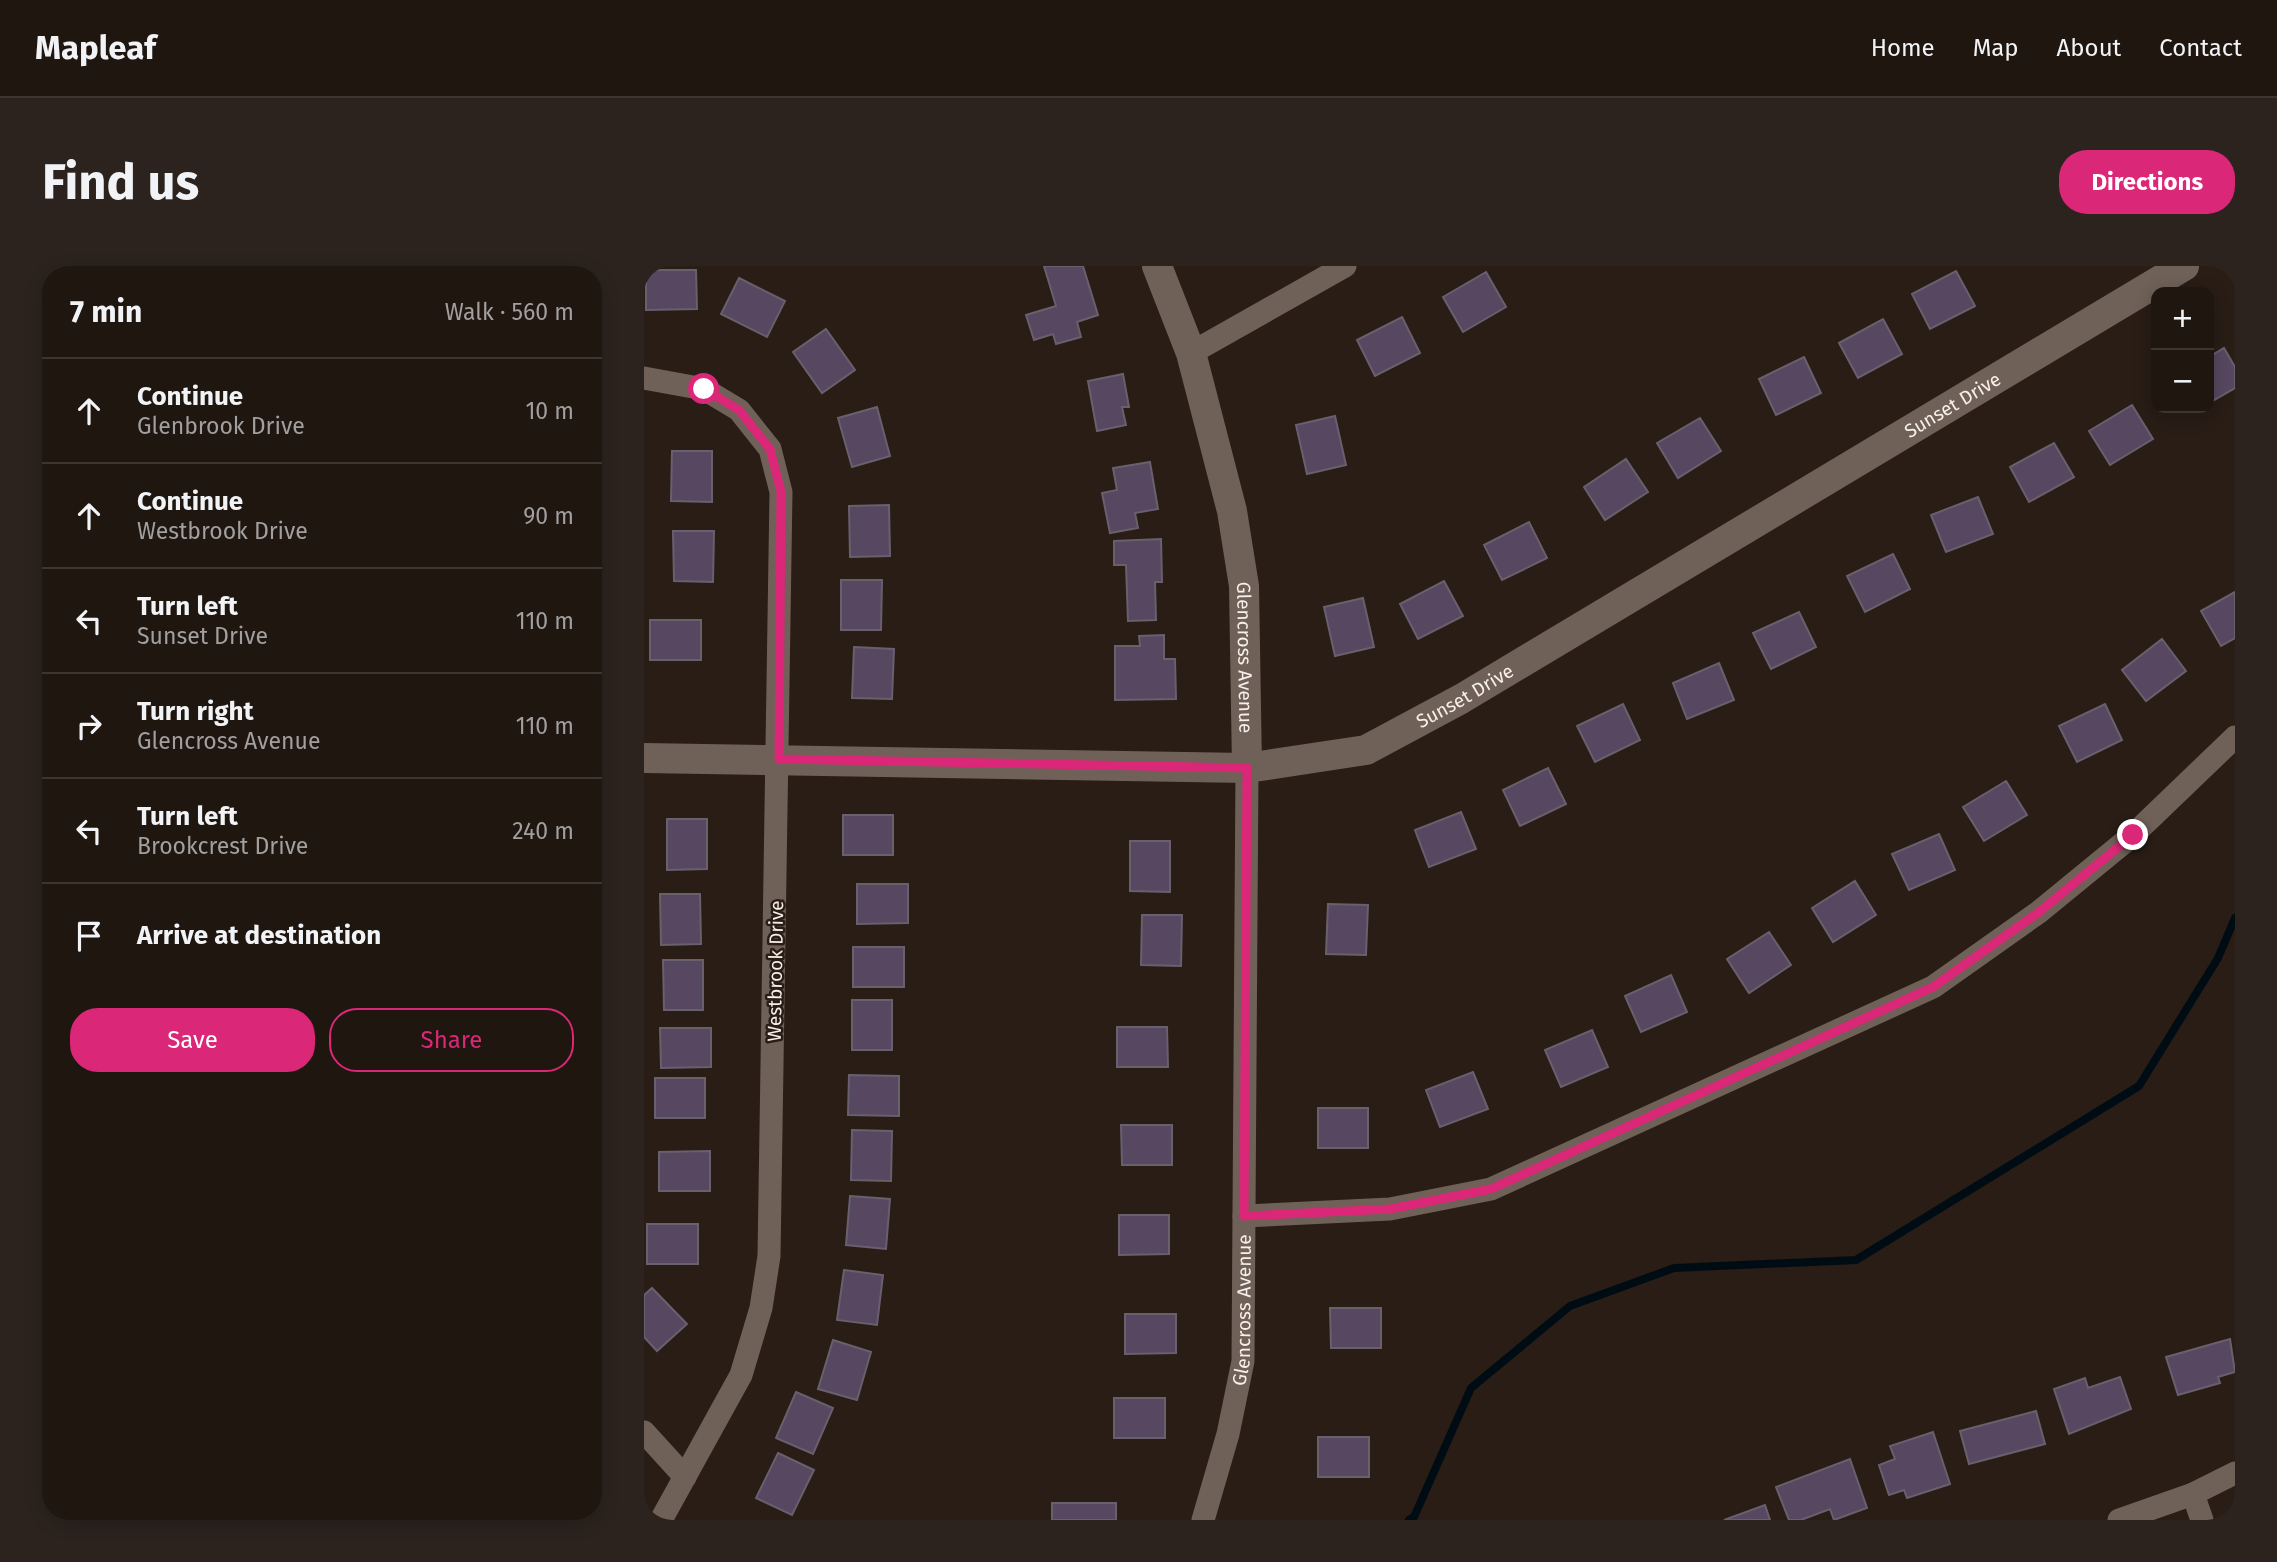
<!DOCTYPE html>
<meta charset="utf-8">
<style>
:root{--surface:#1f1610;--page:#2c231e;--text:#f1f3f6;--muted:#a19f9f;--line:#3c3530;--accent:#db2777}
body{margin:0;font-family:"Fira Sans",sans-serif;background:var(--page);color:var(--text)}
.controls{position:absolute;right:21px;top:21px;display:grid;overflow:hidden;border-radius:14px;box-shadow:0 4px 18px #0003}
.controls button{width:63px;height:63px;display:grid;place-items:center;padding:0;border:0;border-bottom:2px solid var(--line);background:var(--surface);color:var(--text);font:35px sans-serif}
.stop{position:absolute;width:21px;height:21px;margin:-16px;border:5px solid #db2777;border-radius:50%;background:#fff}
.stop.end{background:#db2777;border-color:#fff;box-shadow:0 2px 7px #0008}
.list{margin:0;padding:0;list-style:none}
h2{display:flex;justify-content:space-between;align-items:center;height:91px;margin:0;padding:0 28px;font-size:30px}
h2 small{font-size:23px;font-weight:400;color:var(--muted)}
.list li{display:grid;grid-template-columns:46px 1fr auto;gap:21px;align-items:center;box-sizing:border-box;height:105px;padding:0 28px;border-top:2px solid var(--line)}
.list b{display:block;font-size:26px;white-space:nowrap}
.list p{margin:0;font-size:23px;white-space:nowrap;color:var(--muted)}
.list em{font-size:23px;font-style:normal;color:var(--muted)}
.actions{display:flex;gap:14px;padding:21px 28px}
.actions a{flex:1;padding:16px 0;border:2px solid var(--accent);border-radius:28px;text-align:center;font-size:24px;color:var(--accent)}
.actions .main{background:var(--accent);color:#fff}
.icon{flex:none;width:38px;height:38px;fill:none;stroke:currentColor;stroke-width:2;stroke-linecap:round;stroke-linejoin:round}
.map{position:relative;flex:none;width:1591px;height:1254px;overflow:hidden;border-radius:28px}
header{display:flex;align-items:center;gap:42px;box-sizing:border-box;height:98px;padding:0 35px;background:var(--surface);border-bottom:2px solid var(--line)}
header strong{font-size:33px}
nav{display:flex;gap:38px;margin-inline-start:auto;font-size:24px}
.intro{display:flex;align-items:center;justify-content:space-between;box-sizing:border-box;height:168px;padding:0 42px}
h1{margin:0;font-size:49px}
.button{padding:18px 32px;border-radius:28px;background:var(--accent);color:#fff;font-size:24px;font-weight:700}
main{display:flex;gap:42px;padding:0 42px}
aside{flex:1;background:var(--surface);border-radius:28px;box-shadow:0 4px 18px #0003}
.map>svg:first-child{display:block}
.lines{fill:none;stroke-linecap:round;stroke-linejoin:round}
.stream{stroke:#000c14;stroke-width:8}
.building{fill:#574760;stroke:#68606d;stroke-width:2}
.minor{stroke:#6f6158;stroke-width:23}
.tertiary{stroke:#6f6158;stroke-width:30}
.route{stroke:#db2777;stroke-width:9}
.labels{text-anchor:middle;stroke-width:5;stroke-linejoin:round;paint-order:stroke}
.street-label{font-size:19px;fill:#f8efea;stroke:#291d16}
</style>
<header>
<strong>Mapleaf</strong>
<nav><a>Home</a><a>Map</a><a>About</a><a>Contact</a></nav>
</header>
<div class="intro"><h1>Find us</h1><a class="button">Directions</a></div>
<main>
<aside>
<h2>7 min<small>Walk · 560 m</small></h2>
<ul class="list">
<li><svg class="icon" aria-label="ahead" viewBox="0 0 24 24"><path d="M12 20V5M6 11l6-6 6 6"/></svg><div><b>Continue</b><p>Glenbrook Drive</p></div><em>10 m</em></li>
<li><svg class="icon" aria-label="ahead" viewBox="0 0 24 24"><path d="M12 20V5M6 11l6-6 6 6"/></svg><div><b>Continue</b><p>Westbrook Drive</p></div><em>90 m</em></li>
<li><svg class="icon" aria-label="left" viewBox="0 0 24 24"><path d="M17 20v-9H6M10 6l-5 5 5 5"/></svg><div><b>Turn left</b><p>Sunset Drive</p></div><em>110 m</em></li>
<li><svg class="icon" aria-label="right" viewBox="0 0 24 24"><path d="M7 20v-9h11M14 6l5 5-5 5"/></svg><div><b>Turn right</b><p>Glencross Avenue</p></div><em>110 m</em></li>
<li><svg class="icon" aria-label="left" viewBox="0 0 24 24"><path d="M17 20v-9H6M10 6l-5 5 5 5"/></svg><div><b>Turn left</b><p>Brookcrest Drive</p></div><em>240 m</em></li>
<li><svg class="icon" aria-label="arrive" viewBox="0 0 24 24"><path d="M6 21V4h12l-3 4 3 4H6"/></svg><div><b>Arrive at destination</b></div></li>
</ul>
<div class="actions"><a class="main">Save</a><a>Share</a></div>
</aside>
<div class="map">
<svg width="1591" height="1254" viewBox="0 0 1591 1254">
<rect width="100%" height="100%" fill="#291d16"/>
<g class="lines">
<!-- stream -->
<path class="stream" d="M765 1254 770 1251 827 1122 926 1040 1030 1002 1212 994 1495 820 1574 692 1591 652"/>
</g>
<!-- building -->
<path class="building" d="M400 0H439L454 49 433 56 437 71 412 78 409 68 390 74 382 49 412 40Z
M2 4H52L53 43 2 44Z
M1312 5 1331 40 1286 63 1268 28Z
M842 6 862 41 819 66 799 31Z
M95 12 141 35 123 71 77 48Z
M758 51 776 87 731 110 713 74Z
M1239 53 1258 88 1214 112 1195 77Z
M182 63 211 104 178 127 149 86Z
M1580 82 1591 101V122L1565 137V91Z
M1160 91 1177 127 1132 149 1115 113Z
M479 108 485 141H478L482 159 453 165 444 115Z
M1488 139 1509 173 1466 199 1445 165Z
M233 141 246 190 208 201 194 152Z
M691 150 702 199 663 208 652 159Z
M1056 152 1077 185 1034 212 1013 177Z
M1410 177 1430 211 1385 236 1366 201Z
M28 185H68V236L27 235Z
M982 193 1004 226 961 254 940 221Z
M506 196 514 243 491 247 494 262 466 267 458 227 473 224 469 202Z
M1334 231 1349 268 1302 286 1287 249Z
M245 239 246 290 206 291 205 240Z
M885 256 903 292 858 314 840 279Z
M29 265H70L69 316 30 315Z
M517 273 518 316H511L512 354 484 355 482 299H470V275Z
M1249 288 1266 323 1221 346 1203 310Z
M197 314H238L237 364H197Z
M800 315 819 350 774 373 756 338Z
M1591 326V372L1577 380 1557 345Z
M719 332 730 381 691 390 680 341Z
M1155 346 1172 381 1127 403 1109 367Z
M6 354H57V394H6Z
M520 369V393H531L532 433 471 434V380H496L495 370Z
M1518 373 1542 405 1502 435 1478 404Z
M210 381 250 383 248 433 208 432Z
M1075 397 1090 434 1043 453 1029 417Z
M979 438 996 474 951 496 933 460Z
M1461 438 1478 474 1433 496 1415 460Z
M904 502 922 538 876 560 859 524Z
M1362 515 1383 549 1340 575 1319 541Z
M817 546 832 583 785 601 771 564Z
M199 549H249V589H199Z
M23 553H63V603L23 604Z
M1295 568 1311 604 1265 624 1248 588Z
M486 575H526V626L486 625Z
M1211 615 1232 649 1189 676 1168 642Z
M213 618H264V657L213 658Z
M16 628H56L57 678 17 679Z
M684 638 724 639 722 689 682 688Z
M498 649H538L537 700 497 699Z
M1125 666 1147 699 1105 727 1083 693Z
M209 681H260V721H209Z
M19 694H59V744H20Z
M1027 709 1043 746 997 766 981 730Z
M208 734H248V784H208Z
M473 761H523L524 801H473Z
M16 762H67V801L17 802Z
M948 764 964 801 917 821 901 784Z
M829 806 844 843 796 861 782 824Z
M205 809 255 810V850L204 849Z
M11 812H61V852H11Z
M674 842H724V882H674Z
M477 859H528V899H478Z
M208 864 248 865 247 915 207 914Z
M66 885V925H15V886Z
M206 930 246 933 242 983 202 979Z
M475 949H525V988L475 989Z
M3 958H54V998H3Z
M200 1004 239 1009 233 1059 193 1054Z
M8 1022 43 1058 13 1085 0 1071V1029Z
M686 1042H737V1082H687Z
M481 1048H532V1087L481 1088Z
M1586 1073 1591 1106 1574 1111 1576 1117 1534 1129 1522 1091Z
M189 1074 227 1086 213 1134 174 1123Z
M1476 1111 1487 1143 1425 1168 1410 1123 1441 1112 1444 1122Z
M152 1126 189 1142 169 1188 132 1172Z
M470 1132H521V1172H470Z
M1392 1145 1401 1178 1325 1198 1316 1165Z
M1289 1166 1306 1218 1263 1232 1260 1224 1245 1229 1235 1199 1251 1193 1246 1180Z
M674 1171H725V1211H674Z
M134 1187 170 1204 148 1249 112 1232Z
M1206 1193 1223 1242 1190 1254 1186 1243 1157 1254H1145L1132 1221Z
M408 1237H472V1254H408Z
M1121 1239 1126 1254H1080Z"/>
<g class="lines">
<!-- minor -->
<g class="minor">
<path d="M547 87 701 0"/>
<path d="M0 112 60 123 95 144 126 183 137 226 125 990 117 1042 97 1109 17 1254"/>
<path d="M600 950 746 943 847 923 1289 721 1395 646 1489 569 1591 471"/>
<path d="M0 1166 41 1211"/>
<path d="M1549 1228 1558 1254"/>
<path id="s1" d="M559 1254 584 1168 599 1095 603 502"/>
<path d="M1475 1254 1549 1228 1591 1207"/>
</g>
<!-- tertiary -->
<g class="tertiary">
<path id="s2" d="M513 0 547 87 588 245 600 320 603 502"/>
<path id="s3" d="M0 492 603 502 722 484 817 433 1540 0"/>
</g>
</g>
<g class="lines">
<!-- route -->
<path class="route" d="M60 123 95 144 126 183 137 226 135 493 603 502 600 950 746 943 847 923 1289 721 1395 646 1489 569"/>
</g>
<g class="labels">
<!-- street labels -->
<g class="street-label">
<text dy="7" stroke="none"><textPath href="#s3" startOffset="1404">Sunset Drive</textPath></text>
<text dy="7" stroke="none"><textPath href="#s2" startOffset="404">Glencross Avenue</textPath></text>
<text dy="7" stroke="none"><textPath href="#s3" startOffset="836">Sunset Drive</textPath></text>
<text transform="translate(131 705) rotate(-89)" y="7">Westbrook Drive</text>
<text dy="7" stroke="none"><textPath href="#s1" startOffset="215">Glencross Avenue</textPath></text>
</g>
</g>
</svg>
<div class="controls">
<button>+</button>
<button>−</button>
</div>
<div class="stop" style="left:60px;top:123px"></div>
<div class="stop end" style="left:1489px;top:569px"></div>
</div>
</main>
